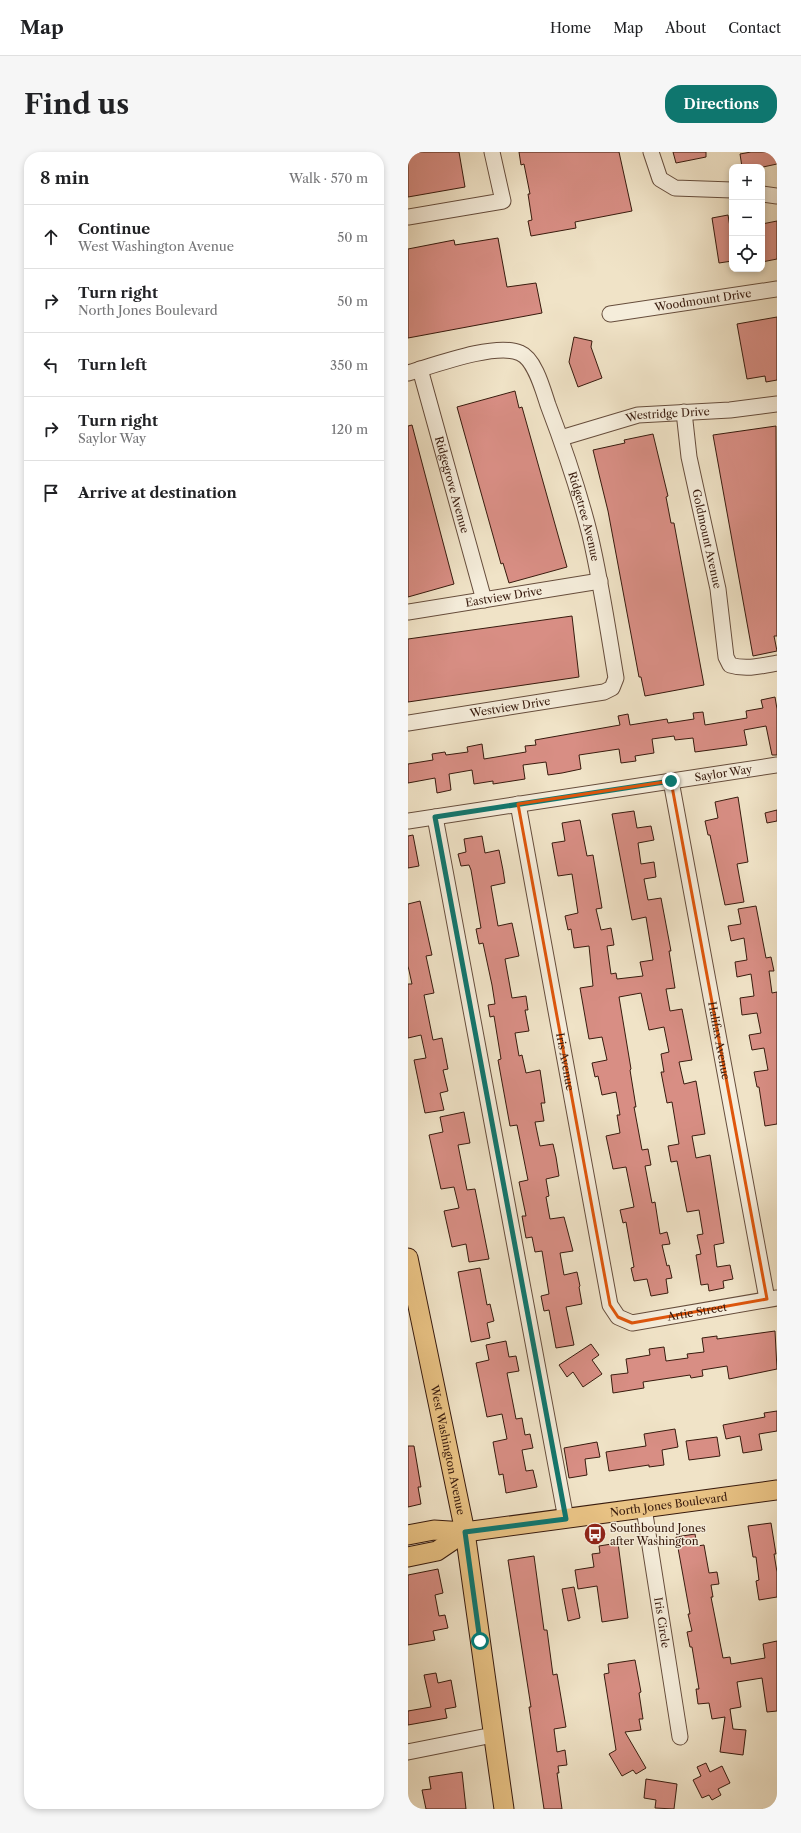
<!DOCTYPE html>
<meta charset="utf-8">
<style>
:root{--surface:#fff;--page:#f6f6f6;--text:#202124;--muted:#757577;--line:#e0e0e0;--accent:#0f766e}
body{margin:0;font-family:"Libre Caslon Text",serif;background:var(--page);color:var(--text)}
.controls{position:absolute;right:12px;top:12px;display:grid;overflow:hidden;border-radius:8px;box-shadow:0 2px 6px #0003}
.controls button{width:36px;height:36px;display:grid;place-items:center;padding:0;border:0;border-bottom:1px solid var(--line);background:var(--surface);color:var(--text);font:20px sans-serif}
.stop{position:absolute;width:12px;height:12px;margin:-9px;border:3px solid #0f766e;border-radius:50%;background:#fff}
.stop.end{background:#0f766e;border-color:#fff;box-shadow:0 1px 4px #0008}
.list{margin:0;padding:0;list-style:none}
h2{display:flex;justify-content:space-between;align-items:center;height:52px;margin:0;padding:0 16px;font-size:17px}
h2 small{font-size:13px;font-weight:400;color:var(--muted)}
.list li{display:grid;grid-template-columns:26px 1fr auto;gap:12px;align-items:center;box-sizing:border-box;height:64px;padding:0 16px;border-top:1px solid var(--line)}
.list b{display:block;font-size:15px;white-space:nowrap}
.list p{margin:0;font-size:13px;white-space:nowrap;color:var(--muted)}
.list em{font-size:13px;font-style:normal;color:var(--muted)}
.icon{flex:none;width:22px;height:22px;fill:none;stroke:currentColor;stroke-width:2;stroke-linecap:round;stroke-linejoin:round}
.map{position:relative;flex:none;width:369px;height:1657px;overflow:hidden;border-radius:16px}
header{display:flex;align-items:center;gap:24px;box-sizing:border-box;height:56px;padding:0 20px;background:var(--surface);border-bottom:1px solid var(--line)}
header strong{font-size:19px}
nav{display:flex;gap:22px;margin-inline-start:auto;font-size:14px}
.intro{display:flex;align-items:center;justify-content:space-between;box-sizing:border-box;height:96px;padding:0 24px}
h1{margin:0;font-size:28px}
.button{padding:10px 18px;border-radius:16px;background:var(--accent);color:#fff;font-size:14px;font-weight:700}
main{display:flex;gap:24px;padding:0 24px}
aside{flex:1;background:var(--surface);border-radius:16px;box-shadow:0 2px 6px #0003}
.map>svg:first-child{display:block}
.building{fill:#d88e84;stroke:#381b0e}
.lines{fill:none;stroke-linecap:round;stroke-linejoin:round}
.minor-casing{stroke:#664d3c;stroke-width:17}
.major-casing{stroke:#381b0e;stroke-width:21}
.minor{stroke:#f5eddb;stroke-width:15}
.major{stroke:#e8c284;stroke-width:19}
.route{stroke:#0f766e;stroke-width:5}
.marked{fill:none;stroke:#df560c;stroke-width:3;stroke-linejoin:round}
.labels{text-anchor:middle;stroke-width:3;stroke-linejoin:round;paint-order:stroke}
.street-label{font-size:11px;fill:#381b0e;stroke:#f5eddb}
.poi-label{font-size:11px;fill:#381b0e;stroke:#f5eddb;text-anchor:start}
</style>
<header>
<strong>Map</strong>
<nav><a>Home</a><a>Map</a><a>About</a><a>Contact</a></nav>
</header>
<div class="intro"><h1>Find us</h1><a class="button">Directions</a></div>
<main>
<aside>
<h2>8 min<small>Walk · 570 m</small></h2>
<ul class="list">
<li><svg class="icon" aria-label="ahead" viewBox="0 0 24 24"><path d="M12 20V5M6 11l6-6 6 6"/></svg><div><b>Continue</b><p>West Washington Avenue</p></div><em>50 m</em></li>
<li><svg class="icon" aria-label="right" viewBox="0 0 24 24"><path d="M7 20v-9h11M14 6l5 5-5 5"/></svg><div><b>Turn right</b><p>North Jones Boulevard</p></div><em>50 m</em></li>
<li><svg class="icon" aria-label="left" viewBox="0 0 24 24"><path d="M17 20v-9H6M10 6l-5 5 5 5"/></svg><div><b>Turn left</b></div><em>350 m</em></li>
<li><svg class="icon" aria-label="right" viewBox="0 0 24 24"><path d="M7 20v-9h11M14 6l5 5-5 5"/></svg><div><b>Turn right</b><p>Saylor Way</p></div><em>120 m</em></li>
<li><svg class="icon" aria-label="arrive" viewBox="0 0 24 24"><path d="M6 21V4h12l-3 4 3 4H6"/></svg><div><b>Arrive at destination</b></div></li>
</ul>
</aside>
<div class="map">
<svg width="369" height="1657" viewBox="0 0 369 1657">
<rect width="100%" height="100%" fill="#f0e3c7"/>
<filter id="stains"><feTurbulence type="fractalNoise" baseFrequency=".005" numOctaves="4"/><feColorMatrix values="0 0 0 0 .2 0 0 0 0 .09 0 0 0 0 .02 0 0 0 .5 -.17"/></filter>
<radialGradient id="worn" r=".72"><stop offset=".6" stop-color="#630" stop-opacity="0"/><stop offset="1" stop-color="#630" stop-opacity=".3"/></radialGradient>
<!-- building -->
<path class="building" d="M0 0H51L57 35 0 45Z
M111 0H211L224 59 167 70 168 76 123 84 120 69 124 68 120 42H122L116 12 113 13Z
M265 0H298V5L268 11Z
M343 0H369V12L355 15H334L332 2Z
M320 63 324 87V109L311 111 304 66Z
M369 69V107L354 110V72Z
M90 86 99 135 128 131 134 161 0 186V97L46 88 47 93Z
M369 165V228L358 230 357 224 339 227 329 172Z
M166 185 184 189 183 195 194 226 170 235 161 210Z
M107 239 111 256 114 255 159 415 101 431 95 411 93 412 49 255Z
M4 273 46 432 0 445V274Z
M368 274 369 484H366L369 499 345 504 305 283Z
M245 282 260 344 258 345 263 371H266L296 533 237 544 233 525H231L200 359 185 298 217 291 216 288Z
M164 464 171 525 0 550V487Z
M367 545 369 557V603H364L358 574 336 578 339 593 287 600 285 586 267 588 266 584 244 587 246 601 227 604 228 609 213 611 211 597 171 603 173 617 154 621 140 623 138 610 115 613 117 627 85 632V629L66 632 64 618 41 622 43 638 29 641 27 626 0 631V612L25 608 24 602 37 600 38 603 60 600 59 595 74 592 76 607 118 600 117 594 128 593 127 588 212 573 210 564 220 562 222 573 259 567 260 571 286 567 285 561 295 560 297 573 339 566 338 559 355 556 353 548Z
M330 645 340 710 329 712 336 750 317 753 302 683H300L297 669 310 666 307 650Z
M369 658V669L359 671 357 661Z
M226 659 229 676 243 674 246 688 230 691 233 712 246 710 248 725 236 727 240 748 253 746 263 799H261L267 836 258 837 262 859 274 857 284 908 271 910 276 932 288 929 297 982 284 984 288 1006 302 1003 316 1091 306 1093 309 1115 322 1113 325 1127 315 1129 316 1136 301 1139 300 1132 293 1133 288 1103 293 1102 289 1083 295 1082 291 1058 279 1060 269 1009 263 1010 260 994 271 992 264 950 259 951 253 920H256L253 902 261 900 256 875 241 878 233 841 211 845 223 917 222 918 228 955H226L234 998 240 997 243 1013 237 1014 244 1051 247 1050 252 1082 259 1080 262 1092 254 1093 259 1114 261 1113 264 1126 258 1127 260 1141 243 1144 239 1127 226 1129 223 1116 226 1115 218 1070 215 1071 212 1058 226 1055 218 1015 205 1017 198 984 212 981 209 963H212L208 940 194 943 190 924 187 925 184 911 199 908 194 885 181 887 172 836 185 834 181 794 166 796 163 777 160 778 157 764 170 761 164 722 150 724 144 691 157 689 154 671 172 668 179 704 185 703 194 756 188 757 193 778 203 776 206 793 199 794 203 822 208 821 209 827 235 824 232 810 245 808 238 765 224 768 204 662Z
M5 683 11 714 0 716V684Z
M74 684 77 701 91 698 95 718 97 731 83 734 90 774 104 771 111 804 97 807 104 846 118 844 120 858H117L121 879 107 881 111 904 114 903 118 921 132 918 137 951H133L136 969 127 970 132 994 145 992 148 1005 151 1024 138 1027 141 1044 138 1045 142 1067 156 1065 165 1099 152 1101 156 1123 169 1120 172 1134 171 1135 174 1152 158 1155 166 1193 148 1196 141 1158 136 1159 133 1144 141 1142 134 1099 127 1100 124 1085 118 1086 114 1064H118L111 1030 120 1028 109 973 102 974 90 908 93 907 86 864 82 865 80 853 87 852 84 833 75 791 71 792 68 777 73 776 63 718 61 713 53 714 50 702 58 700 56 687Z
M12 749 24 803 18 804 26 841 16 843 25 888 34 886 40 917 35 918 40 939 32 941 36 958 17 961 6 908 18 906 13 883 0 886V832H4L0 814V752Z
M348 754 358 806 363 805 366 819H361L364 841 369 840V972L357 974 351 935H349L346 920 360 918 356 896 344 898 341 883 353 881 349 861 334 863 332 846 346 844 343 822 329 825 327 810 339 808 336 786 323 789 320 774 333 772 330 757Z
M56 960 62 991 50 993 59 1038 67 1037 81 1107 61 1110 58 1092 44 1095 36 1059 51 1056 46 1035 33 1037 21 983 35 980 32 965Z
M72 1116 79 1153 82 1152 86 1169 79 1171 82 1186 63 1190 50 1120Z
M367 1179 369 1217 321 1227 319 1214 294 1218 295 1224 283 1226 282 1223 235 1230 236 1236 205 1241 203 1223 220 1221 218 1207 242 1203 241 1197 256 1195 258 1209 280 1206 279 1202 296 1200 294 1186 309 1184V1187Z
M98 1189 101 1205 108 1204 111 1219 99 1221 108 1267 114 1266 117 1283 122 1282 125 1296 114 1298 118 1319 125 1318 129 1335 98 1341 95 1322 91 1323 85 1290 99 1287 94 1262 79 1265 68 1211 81 1208 78 1193Z
M183 1192 191 1203 184 1208 194 1222 175 1235 165 1220 159 1225 151 1213Z
M369 1259V1279L351 1282 354 1298 335 1301 332 1284 318 1287 315 1273 357 1265 356 1261Z
M267 1277 270 1295 254 1298 256 1313 241 1315V1313L201 1319 198 1300 238 1294 236 1282Z
M309 1285 312 1304 281 1308 278 1289Z
M189 1290 192 1305 177 1307 179 1323 161 1326 156 1296Z
M0 1294H6L13 1335H10L13 1352 0 1355Z
M363 1371 368 1402H366L369 1420V1445L351 1448 348 1429 351 1428 348 1405H345L340 1374Z
M287 1382 289 1394 296 1393 301 1421 309 1420 311 1432 303 1433 305 1445H303L315 1506 322 1505 323 1512 357 1506 355 1492 369 1489V1559L359 1560 354 1526 329 1530 333 1555 322 1557 325 1577 338 1578 335 1603 312 1600 317 1565 304 1567 301 1551 290 1552 288 1537H291L284 1495H282L279 1480 284 1479 280 1462H282L268 1385Z
M210 1391 220 1466 194 1470 189 1434 170 1437 167 1418 186 1415 184 1402 192 1401 191 1394Z
M126 1404 136 1478H139L145 1523 149 1522 158 1575 146 1577 149 1600 157 1598 159 1613 150 1614 151 1621H149L154 1657H136L121 1555H123L100 1408Z
M30 1417 35 1441 27 1443 31 1464 37 1463 40 1476 25 1479 27 1488 0 1493V1423Z
M166 1435 172 1466 160 1469 154 1437Z
M227 1508 233 1540 231 1541 235 1567H231L233 1578 217 1580 238 1616 228 1622 225 1618 214 1624 201 1602 208 1598 196 1522 201 1521 200 1512Z
M28 1521 30 1531 43 1528 48 1555 37 1557 39 1566 0 1573V1559L23 1555 16 1523Z
M298 1611 302 1620 314 1614 322 1631 310 1637 313 1643 304 1648 301 1643 294 1646 285 1628 293 1624 289 1615Z
M54 1620 58 1657H18L14 1638 23 1637 21 1625Z
M238 1627 269 1632 266 1657 247 1656 248 1648 236 1646Z"/>
<g class="lines">
<!-- minor casing -->
<g class="minor-casing">
<g id="minor">
<path d="M243 0 252 27 267 36 324 38"/>
<path d="M354 42 369 44"/>
<path d="M0 65 95 49 84 0"/>
<path id="s1" d="M202 162 369 137"/>
<path id="s2" d="M12 217 76 448"/>
<path id="s3" d="M0 221C27 213 88 190 112 201 127 207 135 238 140 253 156 295 171 339 182 383 193 430 200 478 208 526L204 536 196 540 0 571"/>
<path id="s4" d="M276 260 281 305 310 437 318 505 322 513C338 518 353 514 369 511"/>
<path id="s5" d="M153 286 230 263 322 258 369 252"/>
<path id="s6" d="M0 460 192 429"/>
<path id="s7" d="M263 629 359 1147"/>
<path id="s8" d="M110 652 202 1153 210 1165 224 1171 369 1146"/>
<path d="M27 665 158 1367"/>
<path id="s9" d="M0 669 369 613"/>
<path id="s10" d="M236 1356 272 1585"/>
<path d="M0 1600 85 1583"/>
</g>
</g>
<!-- major casing -->
<g class="major-casing">
<g id="major">
<path id="s11" d="M0 1106 57 1380 96 1657"/>
<path id="s12" d="M0 1383 26 1378 57 1380 369 1338"/>
<path d="M0 1405 29 1399 57 1380"/>
</g>
</g>
<!-- minor -->
<use href="#minor" class="minor"/>
<!-- major -->
<use href="#major" class="major"/>
</g>
<g class="lines">
<!-- route -->
<path class="route" d="M72 1489 57 1380 158 1367 27 665 263 629"/>
</g>
<!-- marked area -->
<path class="marked" d="M263 629 359 1147 224 1171 210 1165 202 1153 110 652Z"/>
<!-- icons -->
<defs>
<g id="bus-disc" transform="scale(1.15)"><circle r="9.5" fill="#8f2418" stroke="#f5eddb"/><path d="M-5-6H5V4H4V6H2V4H-2V6H-4V4H-5ZM-3.5-4V0h7V-4ZM-3.5 1.2v1.5H-2V1.2ZM2 1.2v1.5H3.5V1.2Z" fill="#fff"/></g>
</defs>
<g fill-rule="evenodd">
<use href="#bus-disc" x="187" y="1382"/>
</g>
<g class="labels">
<!-- street labels -->
<g class="street-label">
<text dy="4" stroke="none"><textPath href="#s1" startOffset="94">Woodmount Drive</textPath></text>
<text dy="4" stroke="none"><textPath href="#s5" startOffset="110">Westridge Drive</textPath></text>
<text dy="4" stroke="none"><textPath href="#s2" startOffset="120">Ridgegrove Avenue</textPath></text>
<text dy="4" stroke="none"><textPath href="#s3" startOffset="293">Ridgetree Avenue</textPath></text>
<text dy="4" stroke="none"><textPath href="#s4" startOffset="129">Goldmount Avenue</textPath></text>
<text dy="4" stroke="none"><textPath href="#s6" startOffset="97">Eastview Drive</textPath></text>
<text transform="translate(102 555) rotate(-9)" y="4">Westview Drive</text>
<text dy="4" stroke="none"><textPath href="#s9" startOffset="319">Saylor Way</textPath></text>
<text dy="4" stroke="none"><textPath href="#s7" startOffset="264">Halifax Avenue</textPath></text>
<text dy="4" stroke="none"><textPath href="#s8" startOffset="262">Iris Avenue</textPath></text>
<text dy="4" stroke="none"><textPath href="#s8" startOffset="605">Artie Street</textPath></text>
<text dy="4" stroke="none"><textPath href="#s11" startOffset="196">West Washington Avenue</textPath></text>
<text dy="4" stroke="none"><textPath href="#s12" startOffset="263">North Jones Boulevard</textPath></text>
<text dy="4" stroke="none"><textPath href="#s10" startOffset="116">Iris Circle</textPath></text>
</g>
<!-- poi labels -->
<g class="poi-label">
<text x="202" y="1380">Southbound Jones<tspan x="202" dy="13">after Washington</tspan></text>
</g>
</g>
<rect width="100%" height="100%" filter="url(#stains)"/>
<rect width="100%" height="100%" fill="url(#worn)"/>
</svg>
<div class="controls">
<button>+</button>
<button>−</button>
<button><svg class="icon" aria-label="locate" viewBox="0 0 24 24"><circle cx="12" cy="12" r="6"/><path d="M12 2v4M12 18v4M2 12h4M18 12h4"/></svg></button>
</div>
<div class="stop" style="left:72px;top:1489px"></div>
<div class="stop end" style="left:263px;top:629px"></div>
</div>
</main>
